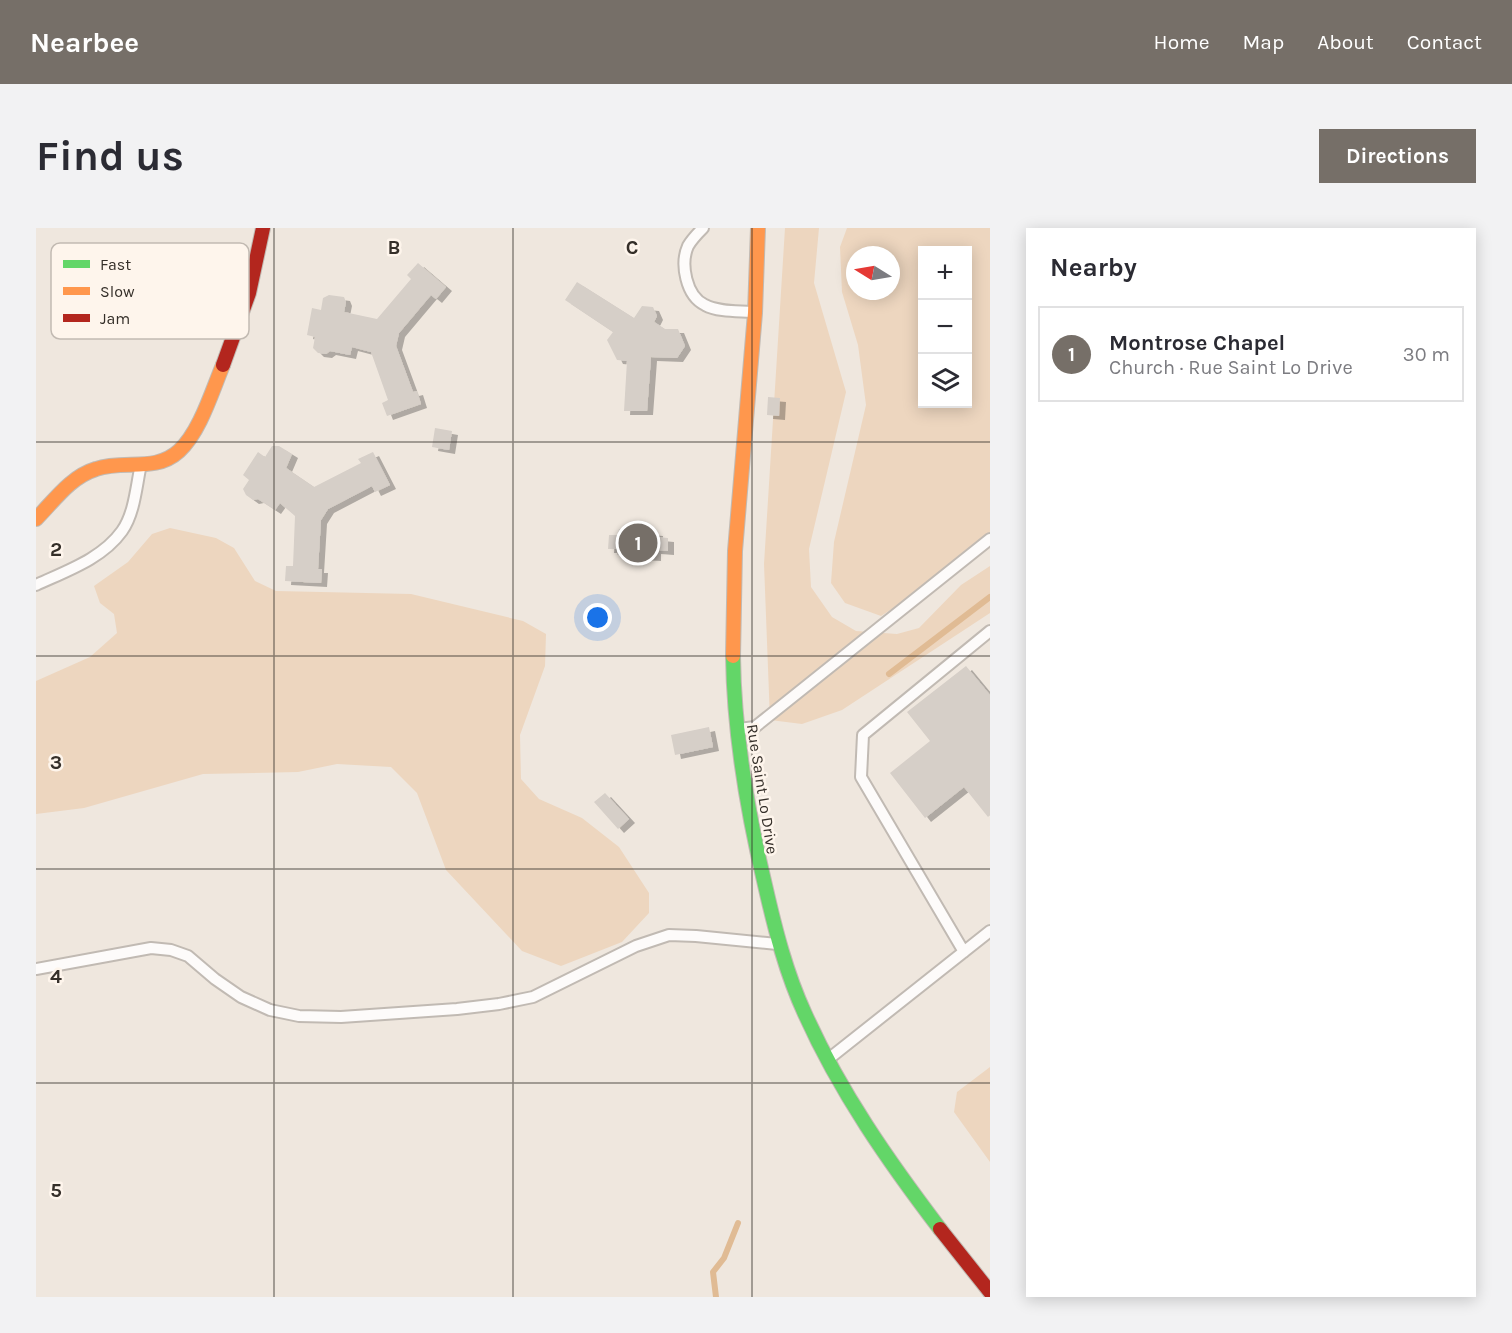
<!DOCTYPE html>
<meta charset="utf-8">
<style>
:root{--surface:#fff;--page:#f2f2f3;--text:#2b2b33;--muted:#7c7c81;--line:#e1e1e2;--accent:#766f68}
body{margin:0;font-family:Karla,sans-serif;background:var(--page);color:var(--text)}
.controls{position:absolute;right:18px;top:18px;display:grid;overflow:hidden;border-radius:0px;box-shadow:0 3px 15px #0003}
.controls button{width:54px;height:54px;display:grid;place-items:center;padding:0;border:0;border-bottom:2px solid var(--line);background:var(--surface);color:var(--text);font:30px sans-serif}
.compass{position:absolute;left:810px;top:18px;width:54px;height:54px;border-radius:50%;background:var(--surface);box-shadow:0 3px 15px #0003;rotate:281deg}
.you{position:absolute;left:562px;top:390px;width:21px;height:21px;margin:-15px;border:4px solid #fff;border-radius:50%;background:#1a73e8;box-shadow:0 0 0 9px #1a73e833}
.badge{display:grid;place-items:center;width:39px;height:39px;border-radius:50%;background:var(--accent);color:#fff;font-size:20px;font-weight:700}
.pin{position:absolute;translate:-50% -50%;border:3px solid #fff;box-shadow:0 2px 6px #0006}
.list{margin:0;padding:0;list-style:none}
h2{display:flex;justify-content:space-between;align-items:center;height:78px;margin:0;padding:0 24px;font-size:26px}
h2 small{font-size:20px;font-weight:400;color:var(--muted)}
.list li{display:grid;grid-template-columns:39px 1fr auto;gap:18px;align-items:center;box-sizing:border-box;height:96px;margin:0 12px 12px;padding:0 12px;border:2px solid var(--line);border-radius:0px}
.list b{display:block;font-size:22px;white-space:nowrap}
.list p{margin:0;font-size:20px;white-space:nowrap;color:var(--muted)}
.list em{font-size:20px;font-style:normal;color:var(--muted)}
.icon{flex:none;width:33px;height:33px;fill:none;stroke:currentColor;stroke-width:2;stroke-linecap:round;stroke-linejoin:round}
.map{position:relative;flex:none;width:954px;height:1069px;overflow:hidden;border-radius:0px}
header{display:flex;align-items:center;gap:36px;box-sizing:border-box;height:84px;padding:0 30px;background:var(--accent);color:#fff}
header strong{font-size:28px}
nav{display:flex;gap:33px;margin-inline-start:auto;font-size:21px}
.intro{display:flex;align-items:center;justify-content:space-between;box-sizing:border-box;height:144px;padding:0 36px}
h1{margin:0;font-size:42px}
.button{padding:15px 27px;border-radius:0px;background:var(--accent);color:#fff;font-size:21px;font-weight:700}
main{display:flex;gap:36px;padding:0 36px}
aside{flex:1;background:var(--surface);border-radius:0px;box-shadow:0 3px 15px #0003}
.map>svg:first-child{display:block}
.green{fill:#edd6bf;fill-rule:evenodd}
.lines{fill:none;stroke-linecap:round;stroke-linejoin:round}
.stream{stroke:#e0bb94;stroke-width:6}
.building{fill:#d6cfc8;filter:url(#shadow)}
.lane-casing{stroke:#c1bab3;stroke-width:14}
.fast-casing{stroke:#c1bab3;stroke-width:16}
.slow-casing{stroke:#c1bab3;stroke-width:16}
.jam-casing{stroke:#c1bab3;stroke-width:16}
.lane{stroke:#fdfbfa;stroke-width:10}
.fast{stroke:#63d668;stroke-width:14}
.slow{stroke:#ff974d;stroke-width:14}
.jam{stroke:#b3261e;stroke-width:14}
.grid{fill:none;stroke:#352f29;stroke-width:1.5;stroke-opacity:0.55}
.labels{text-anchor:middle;stroke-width:5;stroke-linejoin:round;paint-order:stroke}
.street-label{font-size:16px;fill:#352f29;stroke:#fef5ec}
.key{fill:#fef5ec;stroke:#c2bab2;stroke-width:1.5}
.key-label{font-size:16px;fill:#352f29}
.grid-label{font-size:20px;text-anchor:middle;font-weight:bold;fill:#352f29;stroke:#fef5ec;stroke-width:5;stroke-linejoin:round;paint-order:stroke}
</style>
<header>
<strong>Nearbee</strong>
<nav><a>Home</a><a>Map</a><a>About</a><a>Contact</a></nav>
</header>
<div class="intro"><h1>Find us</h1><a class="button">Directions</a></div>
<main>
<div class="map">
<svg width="954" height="1069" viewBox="0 0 954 1069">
<defs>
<filter id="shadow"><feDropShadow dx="6" dy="4" stdDeviation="0" flood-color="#0004"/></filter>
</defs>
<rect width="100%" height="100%" fill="#efe7de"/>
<!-- green -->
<path class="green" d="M749 0H783L778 55 810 164 773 321 775 359 796 389 820 403 861 406 883 400 925 357 954 338V385L806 482 766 496 734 492 728 336Z
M811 0H954V317L845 388 809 375 795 355 798 314 830 177 822 117 806 64 804 19ZM886 22H932V176H886ZM819 27H855V63H819Z
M134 300 180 310 198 320 219 353 240 363 375 366 487 393 510 406 509 438 484 507 485 551 503 571 546 590 583 619 613 665V685L586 714 525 738 486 723 410 642 381 565 355 539 301 536 262 544 167 546 48 580 0 586V453L54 429 81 405 78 386 64 375 58 358 92 334 116 306Z
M954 839V934L918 884 921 864Z"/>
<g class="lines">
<!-- stream -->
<path class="stream" d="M853 446 954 369
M680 1069 677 1044 688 1030 702 995"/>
</g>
<!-- building -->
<path class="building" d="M382 35 410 59 400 71 395 67 363 105 360 118 377 164 381 163 385 176 351 188 346 175 352 172 335 124 316 119 314 127 294 123 290 126 282 125 277 120 279 109 271 107 276 80 285 82 287 70 293 67 308 69 310 74 308 84 341 91 375 51 371 47Z
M541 54 598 90 606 78 617 79 621 88 618 94 629 101H642L649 118 641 130 615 129 611 183H588L591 133 581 132 571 112 577 104 529 72Z
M732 169 744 170 743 188 731 187Z
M399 200 416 203 413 222 396 219Z
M236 218H243L256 226 250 240 278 259 325 235 322 231 337 224 354 257 339 264 336 258 292 281 285 292 282 341H286L285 355 249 353 250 338H257L259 288 244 275 239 282 222 271 217 272 210 267 207 261 213 252 207 247 222 224 229 229Z
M583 301 621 304V309L632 310V323L619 322V329L581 327V321H572L573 307H582Z
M930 438 954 467V587L952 589 928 559 889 590 854 545 894 513 871 484Z
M673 499 677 519 639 527 635 507Z
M569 565 593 591 582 601 558 574Z"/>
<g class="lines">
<!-- lane casing -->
<g class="lane-casing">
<path id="lane" d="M667 0C662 5 656 11 652 18 644 36 650 68 669 77 682 84 701 83 715 84
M0 357C30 343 66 331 86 303 98 286 100 261 104 241
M703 501 719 499 954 311
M928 724 825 549 827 507 954 403
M0 741 115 720 135 722 152 728 179 751 205 769 234 782 263 788 305 789 421 781 463 776 497 769 600 718 633 707 660 708 741 716
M795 829 954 703"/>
</g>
<!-- fast casing -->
<g class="fast-casing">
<path id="fast" d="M697 428C698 505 711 582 729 657 739 701 750 745 769 786 804 864 853 934 904 1001"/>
</g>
<!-- slow casing -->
<g class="slow-casing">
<path id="slow" d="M0 291C18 273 34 249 60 241 88 231 119 245 143 223 164 204 176 163 187 137
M697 428 699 323 719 85 722 0"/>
</g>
<!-- jam casing -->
<g class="jam-casing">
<path id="jam" d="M187 137 213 65 227 0
M904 1001 954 1064"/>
</g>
<!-- lane -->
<use href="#lane" class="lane"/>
<!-- fast -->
<use href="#fast" class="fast"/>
<!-- slow -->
<use href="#slow" class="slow"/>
<!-- jam -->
<use href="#jam" class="jam"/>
</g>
<!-- grid -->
<path class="grid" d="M238 0V1069M477 0V1069M716 0V1069M0 214H954M0 428H954M0 641H954M0 855H954"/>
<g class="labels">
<!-- street labels -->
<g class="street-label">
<text transform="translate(727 561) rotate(81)" y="6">Rue Saint Lo Drive</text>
</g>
</g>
<!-- legend -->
<rect x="15" y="15" width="198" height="96" rx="9" class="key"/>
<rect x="27" y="32" width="27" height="8" fill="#63d668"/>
<rect x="27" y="59" width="27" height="8" fill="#ff974d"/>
<rect x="27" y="86" width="27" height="8" fill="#b3261e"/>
<g class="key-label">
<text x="64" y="42">Fast</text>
<text x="64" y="69">Slow</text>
<text x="64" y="96">Jam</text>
</g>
<g class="grid-label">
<text x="358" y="26">B</text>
<text x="596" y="26">C</text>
<text x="20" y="328">2</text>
<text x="20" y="541">3</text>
<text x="20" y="755">4</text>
<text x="20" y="969">5</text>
</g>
</svg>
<div class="controls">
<button>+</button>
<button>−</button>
<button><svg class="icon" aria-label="layers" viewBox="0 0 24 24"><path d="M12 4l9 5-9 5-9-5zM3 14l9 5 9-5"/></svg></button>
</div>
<svg class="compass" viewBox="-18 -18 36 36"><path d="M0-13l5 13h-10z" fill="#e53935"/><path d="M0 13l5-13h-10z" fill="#7c7c81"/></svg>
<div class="you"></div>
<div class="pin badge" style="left:602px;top:315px">1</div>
</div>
<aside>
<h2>Nearby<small></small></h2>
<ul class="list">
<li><span class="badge">1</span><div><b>Montrose Chapel</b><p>Church · Rue Saint Lo Drive</p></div><em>30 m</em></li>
</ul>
</aside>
</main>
